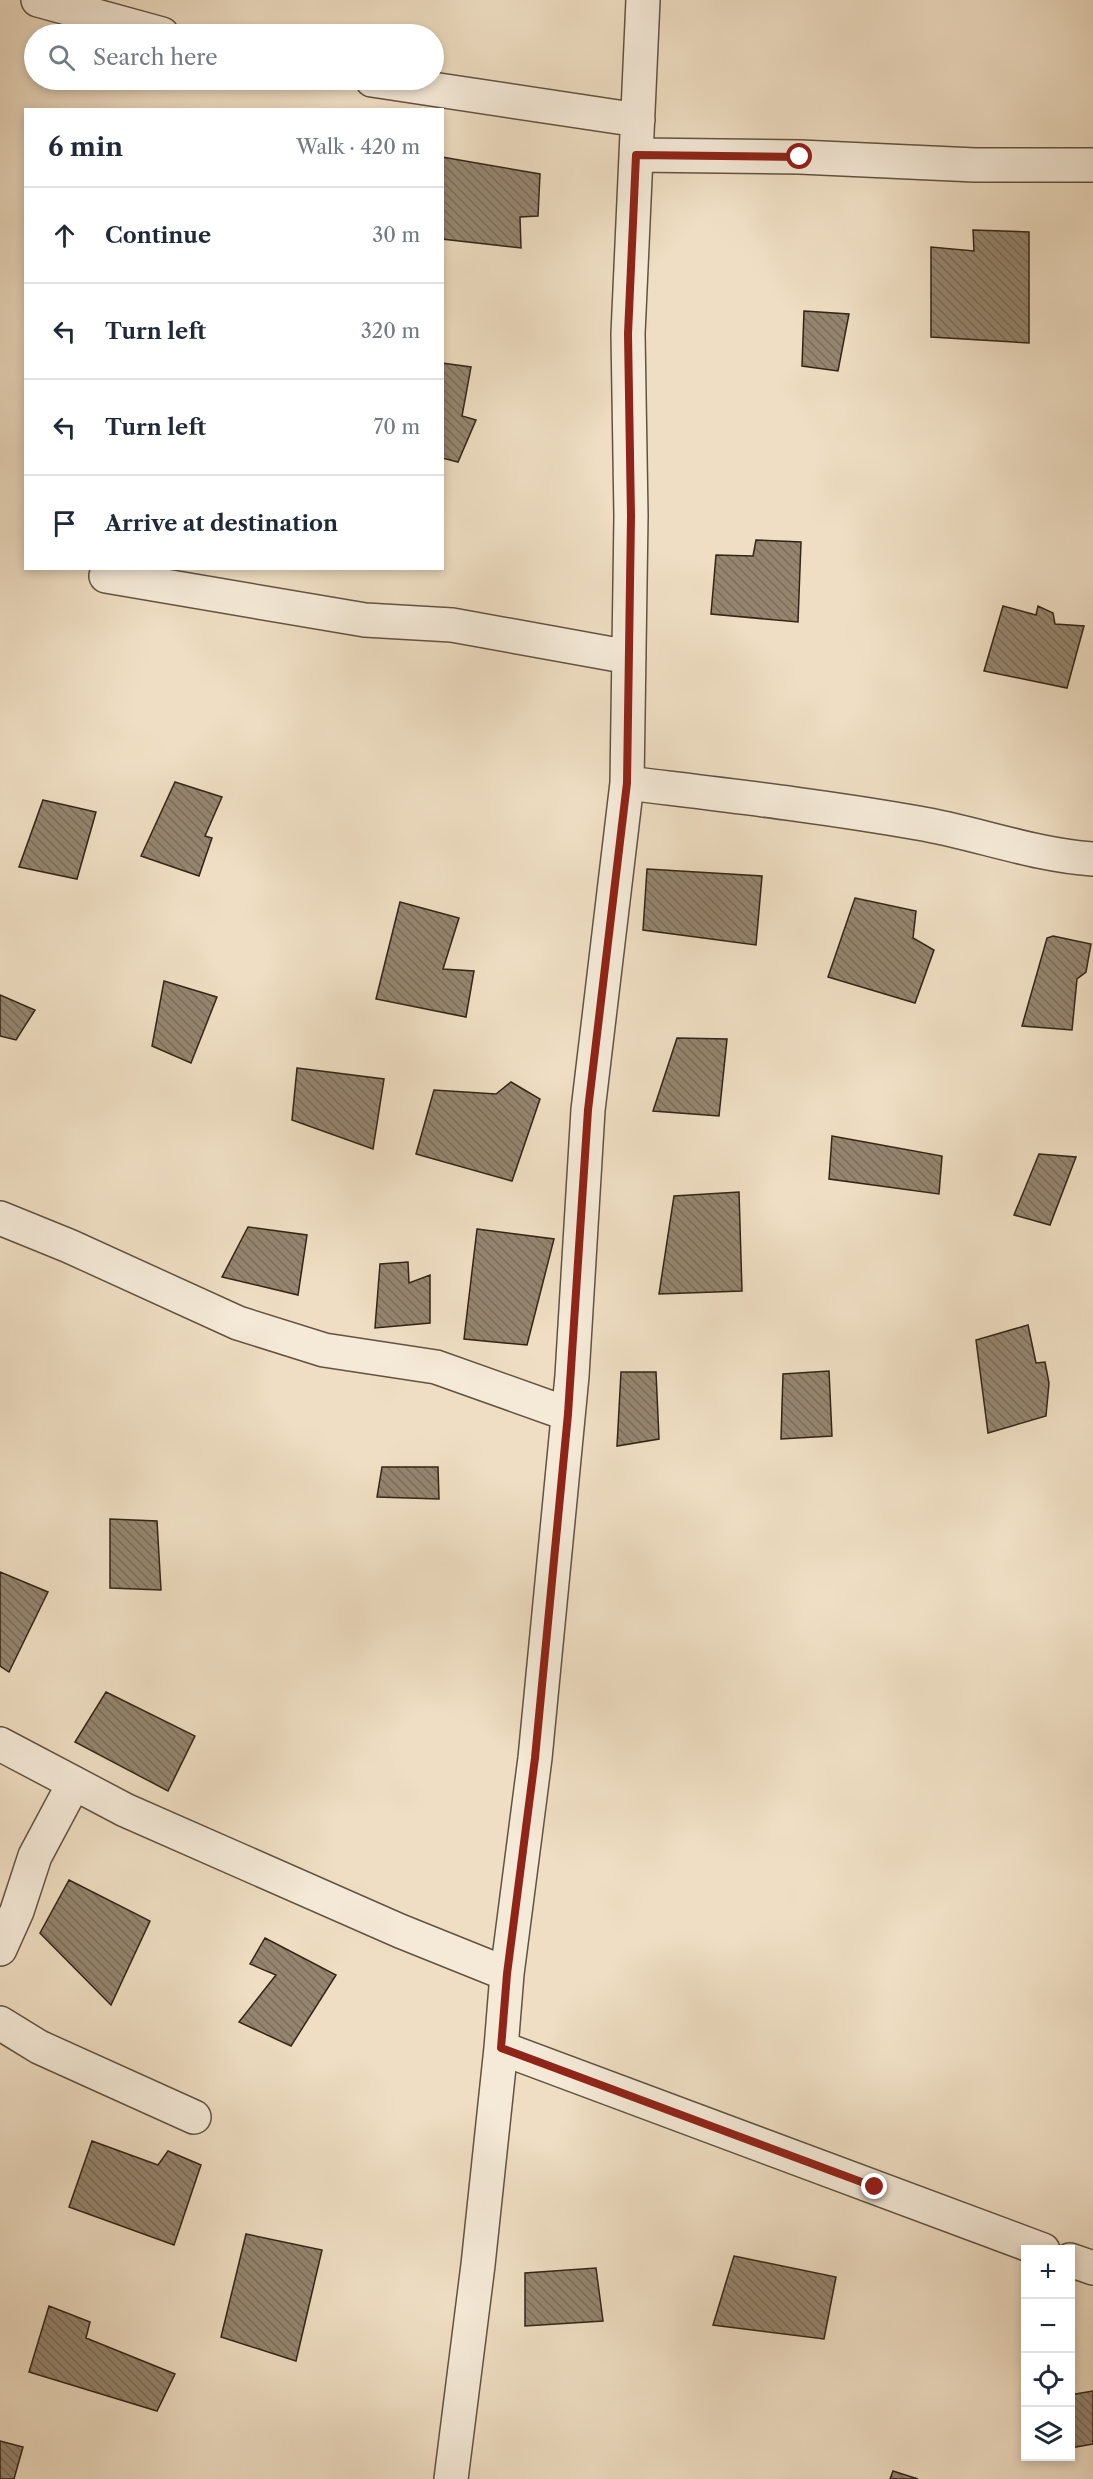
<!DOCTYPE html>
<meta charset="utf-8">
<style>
:root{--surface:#fff;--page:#f6f6f7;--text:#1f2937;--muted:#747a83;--line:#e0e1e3}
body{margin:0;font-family:"Libre Caslon Text",serif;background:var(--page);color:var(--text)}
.controls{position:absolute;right:18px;bottom:18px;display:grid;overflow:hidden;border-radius:0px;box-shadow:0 3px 9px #0003}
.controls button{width:54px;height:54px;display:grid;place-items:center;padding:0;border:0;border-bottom:2px solid var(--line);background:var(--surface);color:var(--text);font:30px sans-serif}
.stop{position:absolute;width:18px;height:18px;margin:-14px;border:4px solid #8f2418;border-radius:50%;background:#fff}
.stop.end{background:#8f2418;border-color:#fff;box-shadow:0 2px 6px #0008}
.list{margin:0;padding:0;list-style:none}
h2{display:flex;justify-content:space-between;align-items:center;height:78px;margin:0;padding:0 24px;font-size:26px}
h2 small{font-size:20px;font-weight:400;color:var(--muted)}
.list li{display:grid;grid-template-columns:39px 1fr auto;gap:18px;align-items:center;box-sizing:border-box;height:96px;padding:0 24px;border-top:2px solid var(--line)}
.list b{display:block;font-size:22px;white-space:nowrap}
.list em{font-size:20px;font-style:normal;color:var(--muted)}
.icon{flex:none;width:33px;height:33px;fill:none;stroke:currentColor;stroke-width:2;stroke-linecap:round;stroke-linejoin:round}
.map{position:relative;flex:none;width:1093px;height:2479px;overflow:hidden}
.search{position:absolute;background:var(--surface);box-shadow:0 3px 9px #0003;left:24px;top:24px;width:420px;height:66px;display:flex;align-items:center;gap:15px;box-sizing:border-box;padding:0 21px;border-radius:33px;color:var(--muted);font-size:22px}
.panel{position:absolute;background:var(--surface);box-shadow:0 3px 9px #0003;left:24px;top:108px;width:420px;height:462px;border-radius:0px}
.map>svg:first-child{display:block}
.building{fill:url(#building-back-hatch);stroke:#332515;stroke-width:1.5}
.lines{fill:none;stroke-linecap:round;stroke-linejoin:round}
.minor-casing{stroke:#625340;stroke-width:36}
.minor{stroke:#f5ead8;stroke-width:33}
.route{stroke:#8f2418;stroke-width:8}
</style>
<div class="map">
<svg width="1093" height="2479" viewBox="0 0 1093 2479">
<defs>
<pattern id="building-back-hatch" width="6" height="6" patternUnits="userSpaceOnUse" patternTransform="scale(1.5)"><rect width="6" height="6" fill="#95856f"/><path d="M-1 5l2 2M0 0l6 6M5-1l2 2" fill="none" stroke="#7a6d5a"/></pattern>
</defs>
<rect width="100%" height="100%" fill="#efdec3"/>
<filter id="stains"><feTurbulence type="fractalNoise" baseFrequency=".00333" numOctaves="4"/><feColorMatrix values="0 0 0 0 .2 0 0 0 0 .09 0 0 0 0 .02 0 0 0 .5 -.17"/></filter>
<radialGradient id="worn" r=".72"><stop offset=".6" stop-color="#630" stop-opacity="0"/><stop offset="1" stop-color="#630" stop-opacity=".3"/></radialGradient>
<!-- building -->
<path class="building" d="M442 157 540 174 538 216 520 217 521 248 442 239Z
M973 230 1029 232V343L931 337V247L974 251Z
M804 311 849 314 838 371 802 366Z
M442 363 471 367 462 416 476 420 458 462 442 458Z
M756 540 801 542 798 622 711 614 716 555 753 556Z
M1003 606 1036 615 1038 606 1053 613 1055 624 1084 626 1067 688 984 671Z
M175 782 222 797 205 836 212 838 199 876 141 856Z
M43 800 96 812 77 879 19 867Z
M647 869 762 876 756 945 643 930Z
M855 898 916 911 913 938 934 950 915 1003 828 977Z
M400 902 459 918 443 969 474 971 466 1017 376 999Z
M1053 936 1091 944 1086 972 1077 979 1072 1030 1022 1026 1047 938Z
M164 981 217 997 191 1063 152 1046Z
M0 995 35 1010 16 1040 0 1036Z
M677 1038 727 1039 719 1116 653 1111Z
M297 1068 384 1079 373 1149 292 1120Z
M511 1082 540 1099 512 1181 416 1154 434 1090 496 1094Z
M832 1136 942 1156 939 1194 829 1179Z
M1039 1154 1076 1157 1050 1225 1014 1215Z
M739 1192 742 1291 659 1294 674 1196Z
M248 1227 307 1235 298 1295 222 1277Z
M477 1229 554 1239 527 1345 464 1339Z
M408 1262 409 1283 430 1275V1323L375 1328 380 1264Z
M1028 1325 1036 1363 1045 1362 1049 1383 1046 1416 988 1433 976 1340Z
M829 1371 832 1436 781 1439 783 1374Z
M621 1372H656L659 1439 617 1446Z
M382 1467H438L439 1499 377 1497Z
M110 1519 157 1521 161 1590 110 1588Z
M0 1572 48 1592 9 1672 0 1666Z
M106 1692 195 1736 168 1791 75 1742Z
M69 1880 150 1921 111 2005 40 1933Z
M265 1938 336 1975 291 2046 239 2022 276 1975 250 1964Z
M92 2141 158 2165 168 2151 201 2165 174 2245 69 2207Z
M246 2234 322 2250 296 2361 221 2337Z
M734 2256 836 2277 824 2339 713 2325Z
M596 2268 603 2321 525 2326V2273Z
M49 2306 90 2322 86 2338 175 2374 157 2411 29 2372Z
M1093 2391V2444L1070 2448V2395Z
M0 2441 23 2447 14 2479H0Z
M893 2471 918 2479H890Z"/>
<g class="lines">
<!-- minor casing -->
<g class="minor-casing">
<path id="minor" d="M38 0 162 34
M372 80 638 120
M636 155 800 157 975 165H1093
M106 576 365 620 452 625 629 657
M627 783C724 795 822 806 918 823 977 833 1033 855 1093 859
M0 1218 69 1246 238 1323 324 1350 436 1367 568 1414
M0 1744 125 1810 400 1931 507 1974
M0 1949 17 1911 35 1856 74 1783
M0 2023 39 2047 194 2117
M501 2048 1043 2250
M1070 2260 1093 2268
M451 2479 478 2265 501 2048 507 1974 535 1758 572 1376 588 1110 627 783 631 516 628 334 643 0"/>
</g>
<!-- minor -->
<use href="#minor" class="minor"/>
</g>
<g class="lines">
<!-- route -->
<path class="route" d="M800 157 636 155 628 334 631 516 627 783 588 1110 568 1414 535 1758 507 1974 501 2048 875 2187"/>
</g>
<rect width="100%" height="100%" filter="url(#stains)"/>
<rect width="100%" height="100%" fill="url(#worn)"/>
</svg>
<div class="controls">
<button>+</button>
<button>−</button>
<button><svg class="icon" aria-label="locate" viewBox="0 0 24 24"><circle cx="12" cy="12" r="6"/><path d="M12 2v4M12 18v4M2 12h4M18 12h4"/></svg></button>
<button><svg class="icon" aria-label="layers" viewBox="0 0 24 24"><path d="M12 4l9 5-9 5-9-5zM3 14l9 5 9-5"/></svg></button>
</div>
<div class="stop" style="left:800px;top:157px"></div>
<div class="stop end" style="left:875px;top:2187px"></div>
<div class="search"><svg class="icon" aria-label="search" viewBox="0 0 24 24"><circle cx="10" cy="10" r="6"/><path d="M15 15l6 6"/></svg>Search here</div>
<section class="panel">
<h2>6 min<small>Walk · 420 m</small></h2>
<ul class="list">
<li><svg class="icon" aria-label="ahead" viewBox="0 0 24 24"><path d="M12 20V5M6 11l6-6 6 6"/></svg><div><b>Continue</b></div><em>30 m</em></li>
<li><svg class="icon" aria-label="left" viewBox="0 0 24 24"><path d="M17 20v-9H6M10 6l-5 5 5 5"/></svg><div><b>Turn left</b></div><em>320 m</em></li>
<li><svg class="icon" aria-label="left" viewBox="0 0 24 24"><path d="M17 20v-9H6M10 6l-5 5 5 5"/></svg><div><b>Turn left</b></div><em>70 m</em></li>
<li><svg class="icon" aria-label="arrive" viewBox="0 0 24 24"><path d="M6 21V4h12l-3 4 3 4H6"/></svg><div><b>Arrive at destination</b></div></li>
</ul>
</section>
</div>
